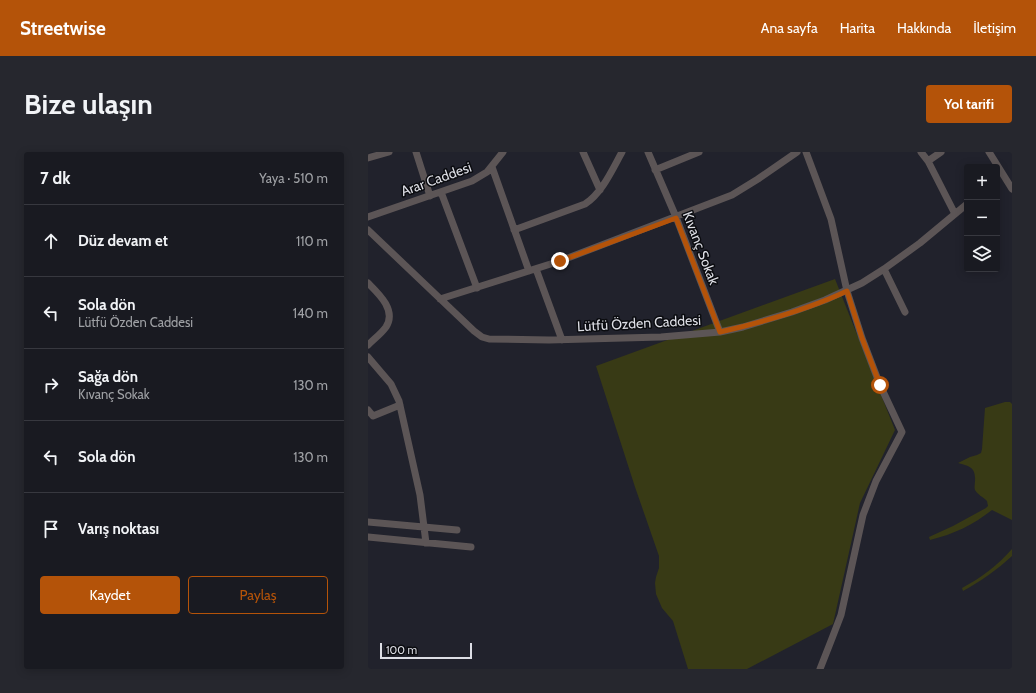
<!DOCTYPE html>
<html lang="tr">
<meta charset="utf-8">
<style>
:root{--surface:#191a21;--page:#26272e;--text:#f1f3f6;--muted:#9fa1a5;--line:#37383f;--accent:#b45309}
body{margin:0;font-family:Cabin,sans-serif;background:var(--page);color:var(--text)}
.controls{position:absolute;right:12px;top:12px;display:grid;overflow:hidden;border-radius:4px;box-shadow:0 2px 10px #0003}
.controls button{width:36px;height:36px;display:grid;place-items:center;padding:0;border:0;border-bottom:1px solid var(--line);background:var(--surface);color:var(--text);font:20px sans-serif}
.scale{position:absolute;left:12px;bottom:10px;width:92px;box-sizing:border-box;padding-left:4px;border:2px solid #dddee5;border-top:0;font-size:11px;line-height:14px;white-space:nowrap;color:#dddee5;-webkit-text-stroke:3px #0b0c10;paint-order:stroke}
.stop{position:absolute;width:12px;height:12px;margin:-9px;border:3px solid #b45309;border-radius:50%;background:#fff}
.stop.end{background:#b45309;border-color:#fff;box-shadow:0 1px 4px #0008}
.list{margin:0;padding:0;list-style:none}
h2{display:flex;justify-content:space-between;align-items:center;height:52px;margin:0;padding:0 16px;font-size:17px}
h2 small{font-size:13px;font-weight:400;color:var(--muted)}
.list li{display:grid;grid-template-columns:26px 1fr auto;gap:12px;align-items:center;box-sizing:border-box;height:72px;padding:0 16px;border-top:1px solid var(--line)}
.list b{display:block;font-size:15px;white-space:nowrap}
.list p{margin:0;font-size:13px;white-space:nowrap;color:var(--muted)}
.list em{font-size:13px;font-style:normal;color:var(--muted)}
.actions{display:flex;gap:8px;padding:12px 16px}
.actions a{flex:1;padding:9px 0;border:1px solid var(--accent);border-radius:4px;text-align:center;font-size:14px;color:var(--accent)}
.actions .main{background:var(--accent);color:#fff}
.icon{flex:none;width:22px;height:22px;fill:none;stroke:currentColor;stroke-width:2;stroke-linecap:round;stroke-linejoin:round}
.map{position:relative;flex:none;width:644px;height:517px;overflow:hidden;border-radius:4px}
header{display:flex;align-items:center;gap:24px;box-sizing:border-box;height:56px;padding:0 20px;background:var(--accent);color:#fff}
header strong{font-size:19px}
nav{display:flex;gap:22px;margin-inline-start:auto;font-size:14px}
.intro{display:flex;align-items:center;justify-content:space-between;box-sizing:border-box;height:96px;padding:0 24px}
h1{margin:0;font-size:28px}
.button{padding:10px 18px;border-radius:4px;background:var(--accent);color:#fff;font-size:14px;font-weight:700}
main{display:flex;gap:24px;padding:0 24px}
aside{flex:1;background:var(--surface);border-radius:4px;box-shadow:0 2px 10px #0003}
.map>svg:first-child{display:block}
.green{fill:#383a15}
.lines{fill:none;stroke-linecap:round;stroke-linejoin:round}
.minor{stroke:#5c5556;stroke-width:7}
.route{stroke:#b45309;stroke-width:5}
.labels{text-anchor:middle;stroke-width:3;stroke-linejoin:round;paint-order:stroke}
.street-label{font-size:14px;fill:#dddee5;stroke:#0b0c10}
</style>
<header>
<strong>Streetwise</strong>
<nav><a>Ana sayfa</a><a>Harita</a><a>Hakkında</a><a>İletişim</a></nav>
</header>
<div class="intro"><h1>Bize ulaşın</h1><a class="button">Yol tarifi</a></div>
<main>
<aside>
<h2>7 dk<small>Yaya · 510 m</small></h2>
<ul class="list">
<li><svg class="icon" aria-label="ahead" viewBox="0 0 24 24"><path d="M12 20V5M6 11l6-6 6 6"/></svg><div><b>Düz devam et</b></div><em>110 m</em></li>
<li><svg class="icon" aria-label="left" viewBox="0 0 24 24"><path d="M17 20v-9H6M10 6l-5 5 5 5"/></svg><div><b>Sola dön</b><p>Lütfü Özden Caddesi</p></div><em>140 m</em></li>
<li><svg class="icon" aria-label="right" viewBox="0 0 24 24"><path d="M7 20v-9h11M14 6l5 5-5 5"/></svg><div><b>Sağa dön</b><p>Kıvanç Sokak</p></div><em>130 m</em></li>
<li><svg class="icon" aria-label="left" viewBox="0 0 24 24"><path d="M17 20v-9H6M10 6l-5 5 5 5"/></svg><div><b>Sola dön</b></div><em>130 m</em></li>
<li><svg class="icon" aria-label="arrive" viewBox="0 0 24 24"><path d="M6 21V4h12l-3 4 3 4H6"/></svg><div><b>Varış noktası</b></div></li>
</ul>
<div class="actions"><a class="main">Kaydet</a><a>Paylaş</a></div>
</aside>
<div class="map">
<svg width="644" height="517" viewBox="0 0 644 517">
<rect width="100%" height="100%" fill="#21222c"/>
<!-- green -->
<path class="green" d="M467 127 527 278 492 351 465 472 379 517H320L305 469 294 456 288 442 287 431 288 425 291 416V404L267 335 228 214Z
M637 250H642L644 252V368L624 358C605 373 586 382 562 388L561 385 585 374 618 356 620 354 619 349C615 345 610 343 607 338 606 335 607 332 607 329 608 315 601 314 590 311L602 305 609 303 613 301 614 297 617 256Z
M644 397V404C629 418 613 429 595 439L594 436C613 426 630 413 644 397Z"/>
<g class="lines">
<!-- minor -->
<path class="minor" d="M48 0 62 44
M215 0 232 38
M280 0 308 65 352 180
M438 0 463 67 479 139 494 186 512 233 534 280 508 329 495 363 473 463 463 489 452 517
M553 0 560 9 587 62
M621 0 644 37
M0 6 21 0
M560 9 573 0
M124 15 161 119
M287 18 331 0
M73 40 109 136
M0 65 104 29 119 20 135 0
M0 78 106 179 114 185 121 187 181 188 293 185 352 180 375 175 424 160 457 148 494 131 516 117 552 91 599 52
M146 78 217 52C234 41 244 18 254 0
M168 117 194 188
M516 117 537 160
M0 131C10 141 29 158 18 175 13 182 6 187 0 193
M72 147 192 109 364 43 390 27 429 0
M0 205 23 232 31 249 52 343 58 391
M0 258 5 264 32 253
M0 370 89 378
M0 385 103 395"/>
</g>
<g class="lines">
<!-- route -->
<path class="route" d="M192 109 308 66 352 180C395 170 439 158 479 139L494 186 512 233"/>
</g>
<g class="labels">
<!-- street labels -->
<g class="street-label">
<text transform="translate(68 27) rotate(-20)" y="5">Arar Caddesi</text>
<text transform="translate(333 96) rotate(69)" y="5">Kıvanç Sokak</text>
<text transform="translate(271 171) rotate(-3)" y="5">Lütfü Özden Caddesi</text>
</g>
</g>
</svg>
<div class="controls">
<button>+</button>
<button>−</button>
<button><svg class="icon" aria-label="layers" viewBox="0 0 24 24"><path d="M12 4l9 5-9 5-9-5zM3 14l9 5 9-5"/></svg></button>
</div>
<div class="scale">100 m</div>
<div class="stop" style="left:512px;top:233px"></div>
<div class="stop end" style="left:192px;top:109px"></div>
</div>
</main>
